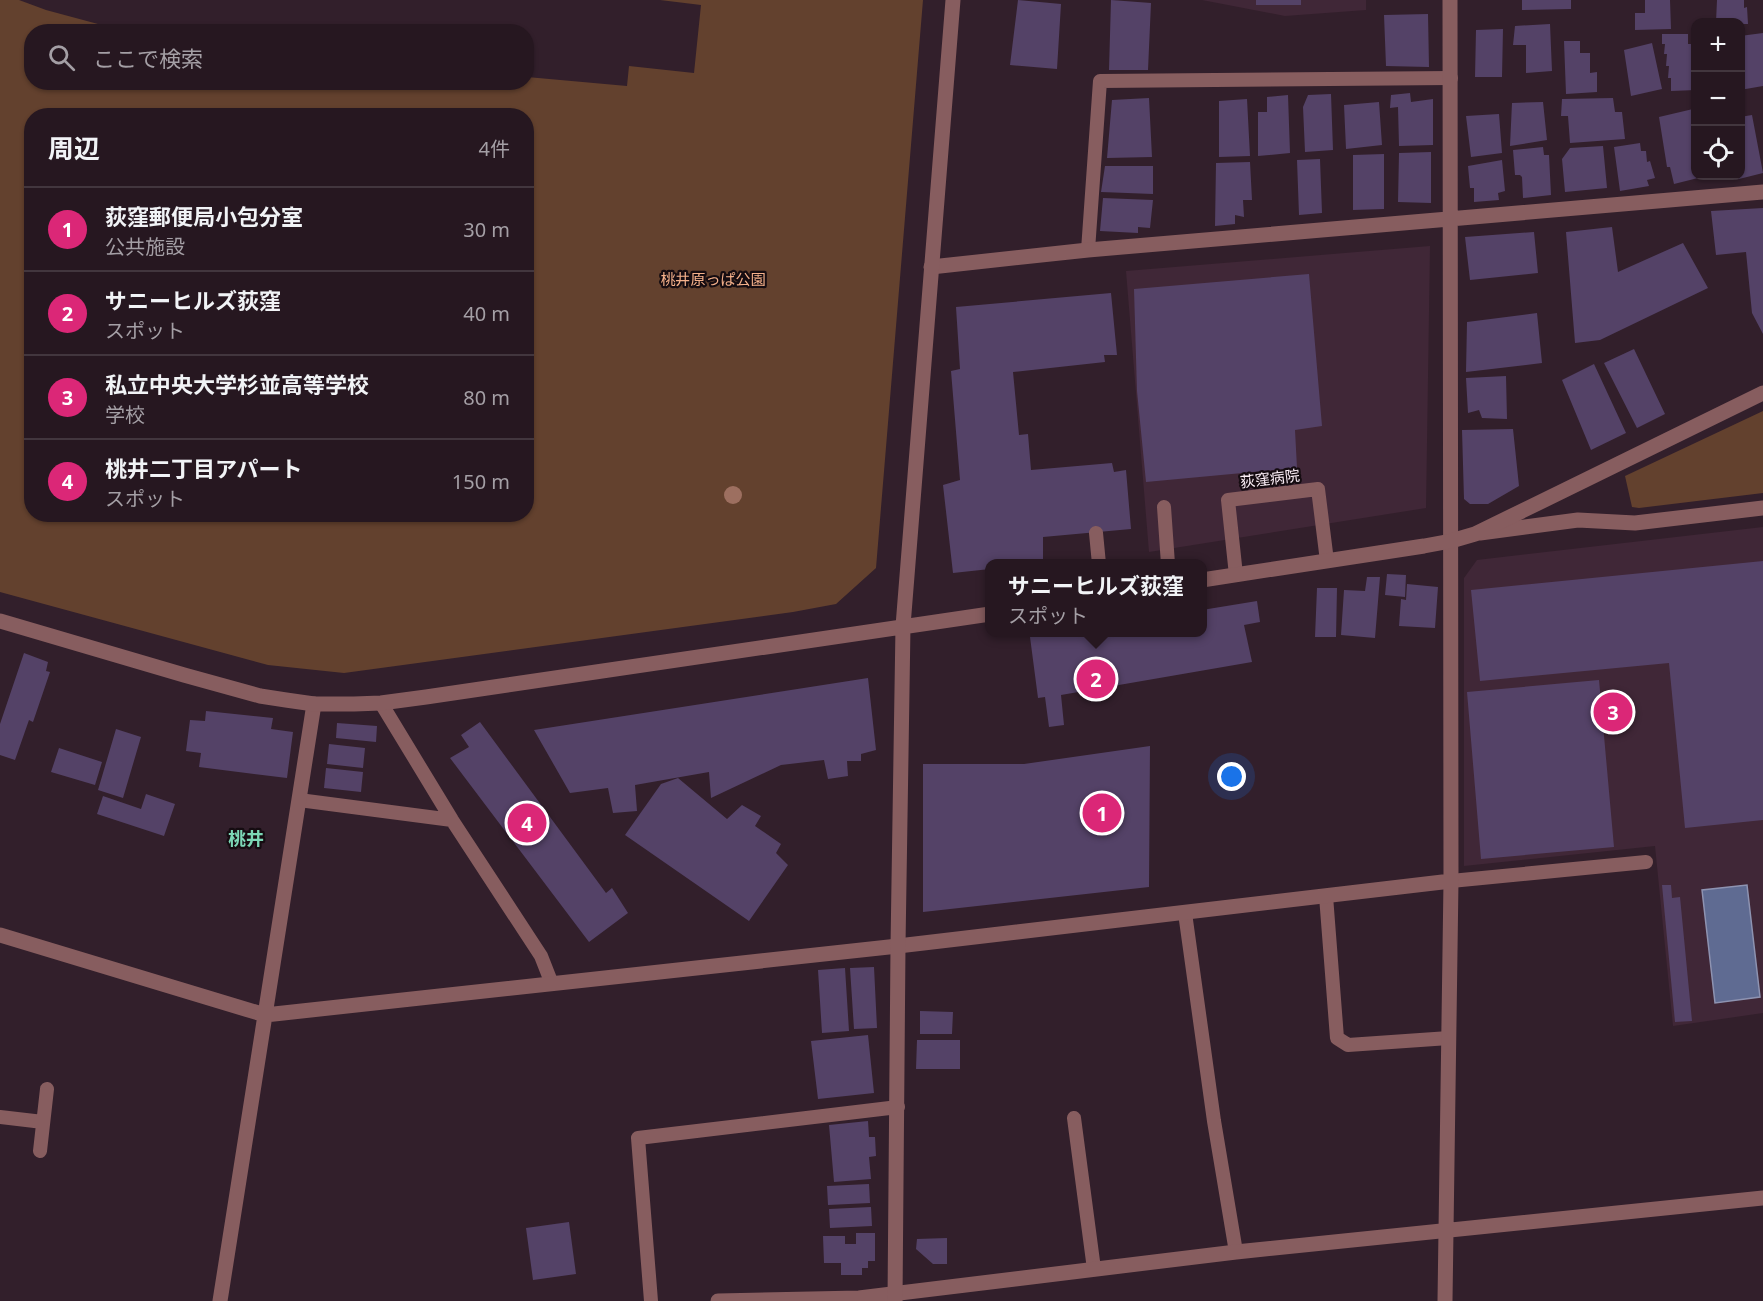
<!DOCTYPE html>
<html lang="ja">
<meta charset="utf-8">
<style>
:root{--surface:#261720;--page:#2e2029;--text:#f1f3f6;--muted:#a49fa5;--line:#42363e;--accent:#db2777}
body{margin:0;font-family:"Noto Sans","Noto Sans JP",sans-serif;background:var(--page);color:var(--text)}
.controls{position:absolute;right:18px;top:18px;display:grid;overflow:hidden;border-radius:12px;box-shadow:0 2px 4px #0004}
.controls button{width:54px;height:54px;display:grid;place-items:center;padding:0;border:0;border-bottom:2px solid var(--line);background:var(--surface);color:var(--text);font:30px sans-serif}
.you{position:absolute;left:1232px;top:777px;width:21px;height:21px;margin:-15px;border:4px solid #fff;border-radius:50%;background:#1a73e8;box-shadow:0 0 0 9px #1a73e833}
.badge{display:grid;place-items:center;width:39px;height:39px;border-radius:50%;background:var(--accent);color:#fff;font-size:20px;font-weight:700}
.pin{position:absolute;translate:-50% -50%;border:3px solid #fff;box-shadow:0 2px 6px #0006}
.popup{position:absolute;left:985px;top:559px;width:222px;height:78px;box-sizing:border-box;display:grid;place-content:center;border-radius:12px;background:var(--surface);filter:drop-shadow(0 2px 4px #0005);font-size:20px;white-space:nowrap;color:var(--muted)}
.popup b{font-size:22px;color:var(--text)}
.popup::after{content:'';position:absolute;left:50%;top:100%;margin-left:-12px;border:12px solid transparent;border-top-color:var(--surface)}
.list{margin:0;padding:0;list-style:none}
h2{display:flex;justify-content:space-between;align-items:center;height:78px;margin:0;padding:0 24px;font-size:26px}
h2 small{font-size:20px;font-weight:400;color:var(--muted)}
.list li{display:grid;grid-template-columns:39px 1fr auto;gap:18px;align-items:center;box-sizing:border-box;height:84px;padding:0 24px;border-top:2px solid var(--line)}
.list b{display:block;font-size:22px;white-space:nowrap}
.list p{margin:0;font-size:20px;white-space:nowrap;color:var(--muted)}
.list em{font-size:20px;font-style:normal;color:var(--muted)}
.icon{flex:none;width:33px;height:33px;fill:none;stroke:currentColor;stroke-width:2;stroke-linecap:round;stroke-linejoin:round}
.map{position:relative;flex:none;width:1763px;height:1301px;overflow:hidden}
.search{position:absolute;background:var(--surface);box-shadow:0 2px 4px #0004;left:24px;top:24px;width:510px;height:66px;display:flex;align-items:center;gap:15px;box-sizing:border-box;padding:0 21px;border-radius:24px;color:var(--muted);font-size:22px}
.panel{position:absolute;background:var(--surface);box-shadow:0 2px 4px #0004;left:24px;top:108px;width:510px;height:414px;border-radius:24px}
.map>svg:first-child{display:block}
.built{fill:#402737}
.green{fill:#63412e;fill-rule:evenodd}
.water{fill:#5f6b92;stroke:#8e93b1;stroke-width:1.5}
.building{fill:#544267}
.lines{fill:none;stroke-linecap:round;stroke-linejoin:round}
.service{stroke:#875d5f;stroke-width:14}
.minor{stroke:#875d5f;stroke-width:15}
.tertiary{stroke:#875d5f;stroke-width:15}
.tree{fill:#9d6f60}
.labels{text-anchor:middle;stroke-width:4.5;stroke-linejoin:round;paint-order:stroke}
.park-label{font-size:15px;fill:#f5b18b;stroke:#150c11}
.street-label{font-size:15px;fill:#fdf0f8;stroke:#150c11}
.quarter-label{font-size:18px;font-weight:bold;fill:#7cd7b6;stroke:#150c11}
</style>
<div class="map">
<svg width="1763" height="1301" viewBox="0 0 1763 1301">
<rect width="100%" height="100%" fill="#321f2b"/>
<!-- built -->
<path class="built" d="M1202 0H1366V10L1285 16Z
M1430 246 1426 508 1149 552 1126 271Z
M1763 527V1013L1673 1026 1655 846 1464 866V578L1477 560Z"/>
<!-- green -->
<path class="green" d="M0 0H19L46 10 124 31 32 32V82H526L527 77 627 86 629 66 694 73 701 5 660 0H923L876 568 836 604 793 612 344 673 268 665 0 592ZM32 116H526V514H32Z
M1763 411V493L1639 508 1632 507 1625 476Z"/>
<!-- water -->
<path class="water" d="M1747 885 1760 997 1715 1003 1702 890Z"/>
<!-- building -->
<path class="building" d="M1018 0 1061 4 1057 69 1010 65Z
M1111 0 1151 3 1148 70H1109Z
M1256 0H1301V5H1256Z
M1522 0H1571V9L1522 10Z
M1645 0H1670L1671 29 1635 30V13H1645Z
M1717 0H1744V8L1747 7 1748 24H1743V29H1740V22H1716Z
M1428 14 1429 67 1386 66 1384 15Z
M1550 24 1552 71 1526 73V45H1513L1515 26Z
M1503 29 1502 77H1475L1476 30Z
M1763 33V86L1740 90V36Z
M1662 34H1688V44H1691V55H1694L1693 67H1696V90L1671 91V78H1668L1669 66H1666L1667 54H1664L1665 44H1662Z
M1564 41H1580V53H1590V73L1597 72V92L1566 94Z
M1652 43 1662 89 1631 96 1624 50Z
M1410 93 1411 102 1433 99V145L1399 146 1398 107 1390 108 1391 95Z
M1331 94 1333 150 1305 152 1303 107 1308 95Z
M1288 95 1290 153 1258 156V112H1267V97Z
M1149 98 1152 157 1107 158 1112 100Z
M1613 98 1615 112H1622L1625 139 1570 143 1568 116H1561L1562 99Z
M1247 99 1250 156 1219 157V101Z
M1379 102 1382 145 1346 149 1344 105Z
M1543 102 1547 140 1510 146 1512 103Z
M1693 109 1696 125V176H1706L1674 184 1670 167H1667L1659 117Z
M1499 114 1502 153 1471 157 1466 116Z
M1752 115 1763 173 1735 180 1734 176H1740V117Z
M1640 143 1641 151H1646L1647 162 1650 161 1655 178 1647 180 1649 186 1620 191 1614 147Z
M1603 146 1607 188 1565 192 1562 159 1570 148Z
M1543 147 1544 155H1549L1551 195 1523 198 1522 177 1520 175H1515L1513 150Z
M1431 152V203L1398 202 1399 153Z
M1384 154V209L1353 210V155Z
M1320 159 1322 213 1299 215 1297 160Z
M1502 160 1505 191 1498 193 1499 200 1474 202V188H1470L1468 166Z
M1250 162 1252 200H1243L1244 217 1235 215V224L1215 226 1216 163Z
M1105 166H1153V194L1101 192Z
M1103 198 1153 200 1150 228 1138 227V233L1100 231Z
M1763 208V334L1752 313 1746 252 1716 255 1711 211Z
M1612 227 1618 272 1683 243 1708 288 1600 340 1575 343 1566 232Z
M1534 232 1538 273 1470 280 1465 237Z
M1309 274 1322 426 1295 430 1297 468 1146 482 1137 391 1134 289Z
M1111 293 1117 355H1104L1105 362 1013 372 1019 435 1028 434 1031 470 1112 463 1114 472 1126 470 1131 529 1043 537V564H990V569L953 573 943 485 960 480 951 371 960 369 956 307Z
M1537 313 1542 363 1466 372 1467 322Z
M1634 349 1665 414 1637 428 1604 363Z
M1594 364 1626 433 1591 450 1562 380Z
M1506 376 1507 419 1482 418 1479 410 1468 413 1466 378Z
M1513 429 1519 486 1488 504H1470L1464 499 1462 430Z
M1763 561V820L1685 828 1669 663 1480 681 1471 590Z
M1387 574 1406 575 1405 597 1385 595Z
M1367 577H1380L1375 638 1341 635 1344 590 1365 591Z
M1407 584 1438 587 1435 628 1399 626 1401 599 1406 600Z
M1317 588H1337L1336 637H1315Z
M1257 601 1260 622 1244 625 1252 662 1061 695 1064 725 1049 727 1045 697 1038 698 1030 637 1058 632H1202V610Z
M24 653 48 662 46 671 50 672 33 722 29 720 15 760 0 755V724Z
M868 678 876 750 861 754V761H847L848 776 828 779 824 760 781 765 711 798 709 772 635 785 637 811 613 813 608 788 570 793 534 730Z
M1599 680 1614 847 1481 859 1467 692Z
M206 711 273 718 271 729 293 732 287 778 199 767 201 753 186 751 190 720 205 721Z
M480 722 606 893 612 888 628 913 589 942 450 758 469 747 461 735Z
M337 723 377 726 376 742 336 738Z
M116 729 141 737 123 798 98 790Z
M329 744 365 748 363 768 327 764Z
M1150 746 1149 887 923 912V764H1024Z
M59 748 102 762 95 785 51 772Z
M326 768 363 772 361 792 324 788Z
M678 778 727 819 742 805 761 816 755 826 781 844 776 853 788 865 749 921 625 835 661 784Z
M146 794 175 804 164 836 97 814 103 796 141 809Z
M1662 885H1671L1672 898 1680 897 1692 1021 1675 1022Z
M874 967 877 1028 854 1029 850 968Z
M845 968 849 1031 822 1033 818 970Z
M920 1011 953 1012 952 1034H920Z
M868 1035 874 1093 818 1099 811 1041Z
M917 1040H960V1069H916Z
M868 1121 869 1137H875L876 1156 869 1157 871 1179 834 1182 829 1125Z
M869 1184 870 1203 828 1205 827 1186Z
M871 1207 872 1226 830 1228 829 1209Z
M569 1222 576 1274 533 1280 526 1228Z
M856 1233H875V1261H868V1268H862V1275H841V1263H824L823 1236H845V1244H856Z
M947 1238V1264H933L916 1249 917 1239Z"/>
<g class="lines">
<!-- service -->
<path class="service" d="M1088 250 1100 81 1451 78
M1164 507 1168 564
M1096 533 1099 564
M1236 575 1228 500 1318 489 1327 561
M381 703 452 820 541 956 552 984
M299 800 452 820
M1451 881 1646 862
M1326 896 1337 1038 1348 1045 1449 1038
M1185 913 1214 1121 1236 1252
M0 1117 43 1122
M1074 1118 1094 1269
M40 1151 47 1089
M651 1301 638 1138 898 1107"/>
<!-- minor -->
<path class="minor" d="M931 267 1088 250 1763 192
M1480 533 1578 520 1635 523 1763 508
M0 935 265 1015 898 946 1451 881
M220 1301 314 704
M718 1301 859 1298 1236 1252 1763 1198
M1445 1301 1451 881 1450 0"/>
<!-- tertiary -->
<path class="tertiary" d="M1202 580 1424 546 1451 541 1475 534 1763 393
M0 621 184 675 260 696 286 700 314 704H354L381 703 426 697 990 614
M895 1301 898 946 903 626 953 0"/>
</g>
<!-- trees -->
<circle class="tree" cx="733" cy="495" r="9"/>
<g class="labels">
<!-- park labels -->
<g class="park-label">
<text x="713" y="285">桃井原っぱ公園</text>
</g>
<!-- street labels -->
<g class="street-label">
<text transform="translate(1270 479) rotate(-7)" y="5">荻窪病院</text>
</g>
<!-- quarter labels -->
<g class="quarter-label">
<text x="246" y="845">桃井</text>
</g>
</g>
</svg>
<div class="controls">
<button>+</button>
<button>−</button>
<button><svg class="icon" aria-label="locate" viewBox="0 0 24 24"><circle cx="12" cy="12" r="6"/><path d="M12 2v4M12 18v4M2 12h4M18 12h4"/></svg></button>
</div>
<div class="you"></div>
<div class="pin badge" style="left:1102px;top:813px">1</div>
<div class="pin badge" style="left:1096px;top:679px">2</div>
<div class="popup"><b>サニーヒルズ荻窪</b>スポット</div>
<div class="pin badge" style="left:1613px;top:712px">3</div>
<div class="pin badge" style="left:527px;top:823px">4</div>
<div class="search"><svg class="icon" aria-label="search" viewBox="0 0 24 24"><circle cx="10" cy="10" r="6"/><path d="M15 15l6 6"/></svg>ここで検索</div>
<section class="panel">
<h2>周辺<small>4件</small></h2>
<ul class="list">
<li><span class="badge">1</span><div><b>荻窪郵便局小包分室</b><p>公共施設</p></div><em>30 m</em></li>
<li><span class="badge">2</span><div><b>サニーヒルズ荻窪</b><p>スポット</p></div><em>40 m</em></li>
<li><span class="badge">3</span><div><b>私立中央大学杉並高等学校</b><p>学校</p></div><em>80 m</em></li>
<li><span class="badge">4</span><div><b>桃井二丁目アパート</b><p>スポット</p></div><em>150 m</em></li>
</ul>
</section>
</div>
